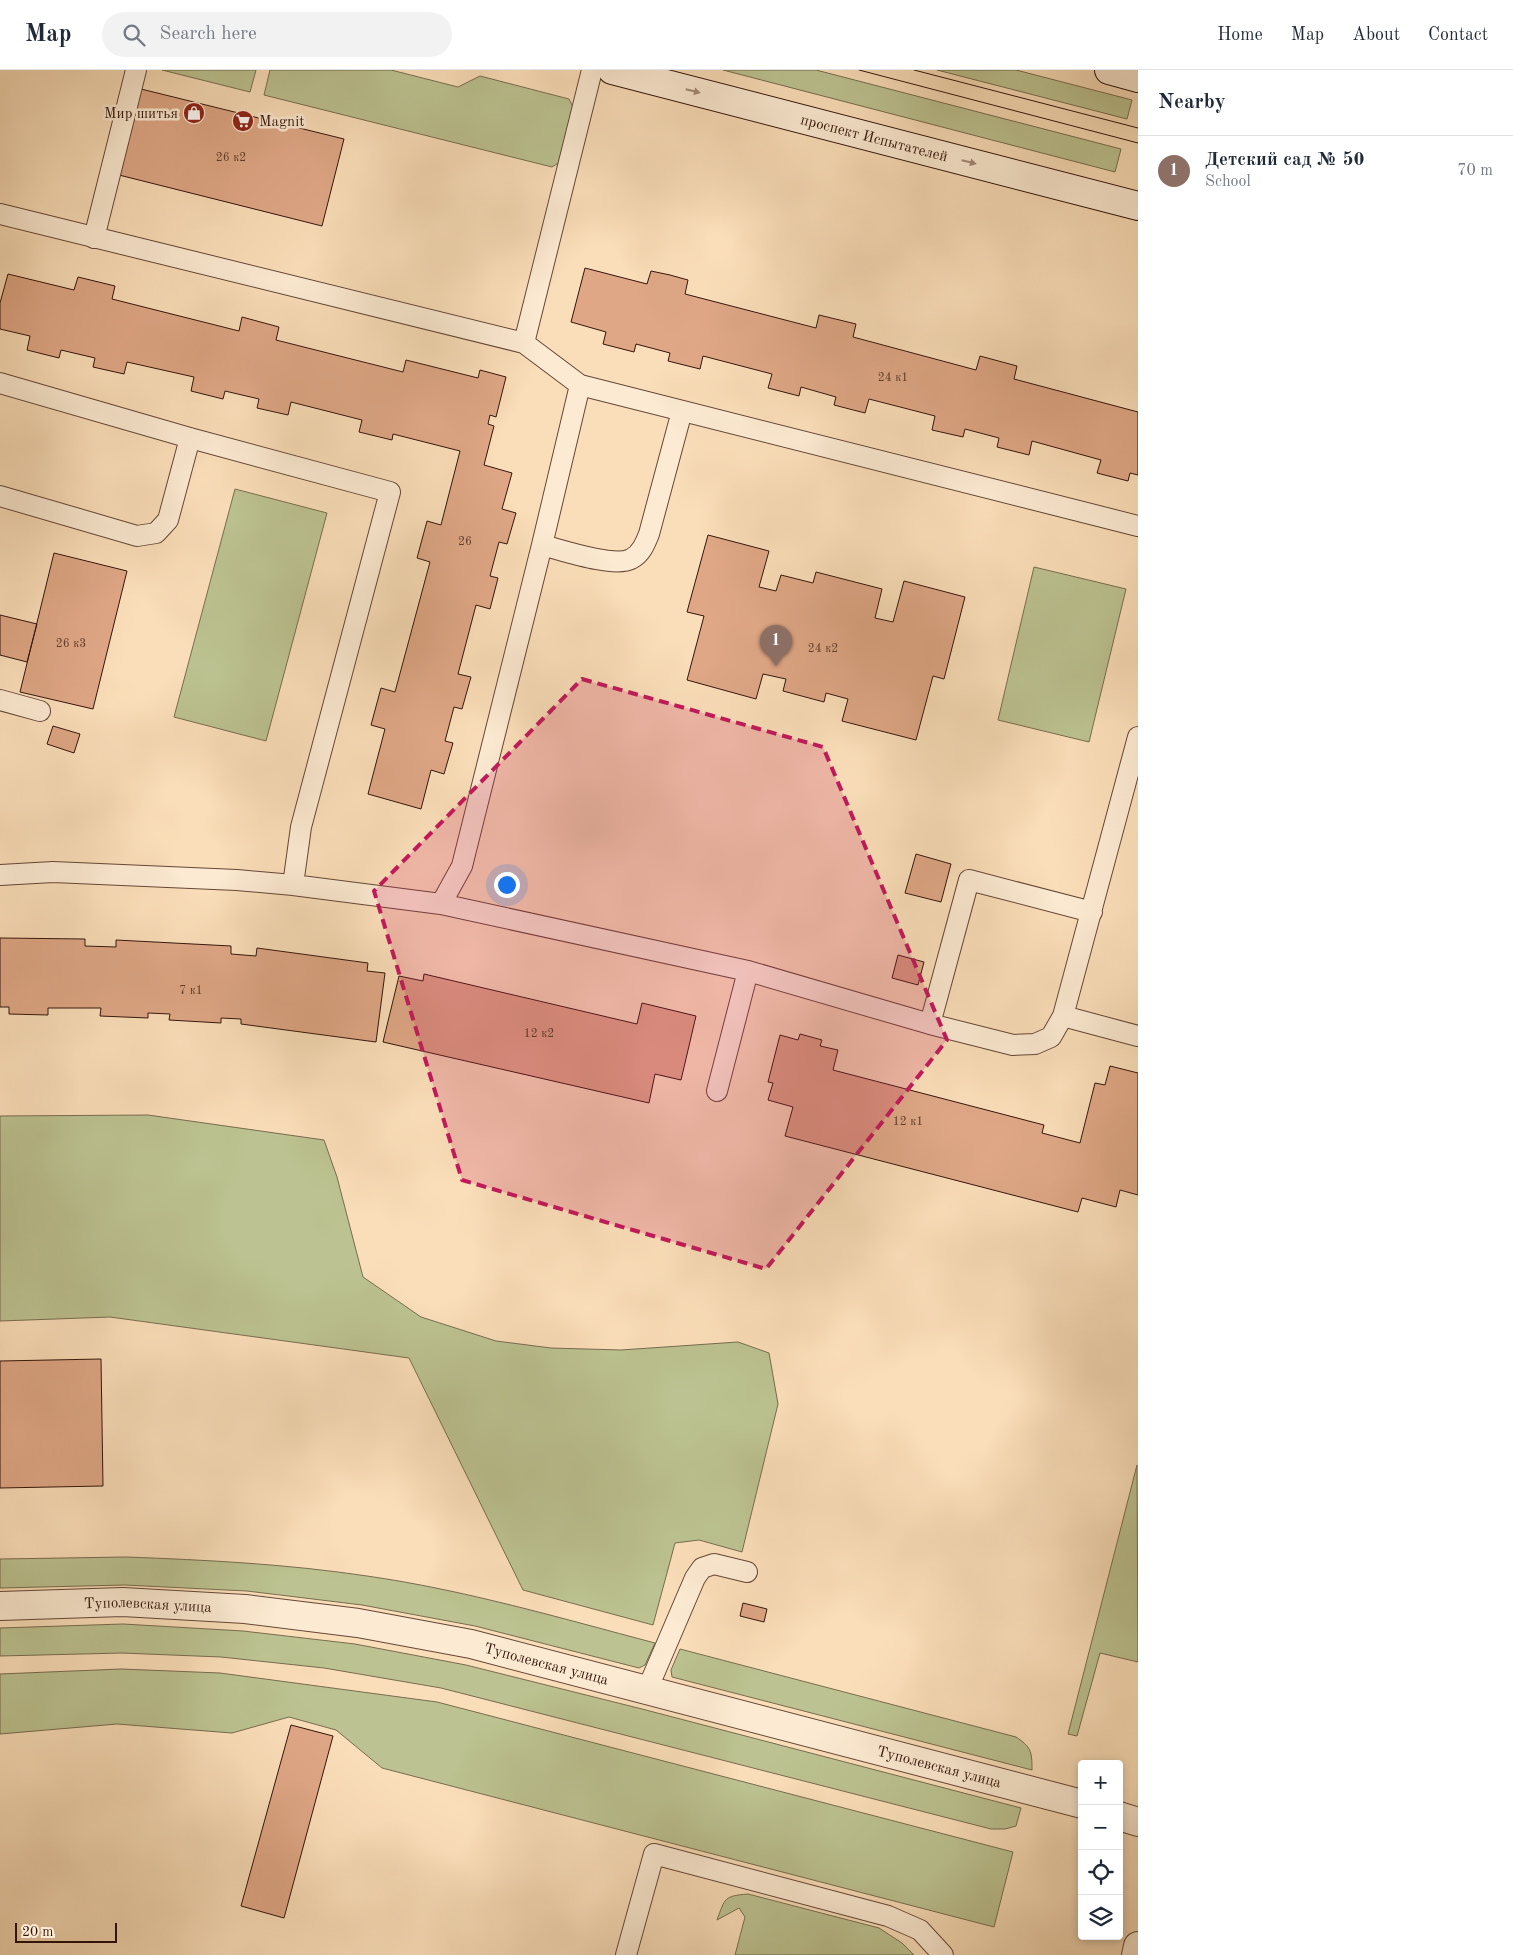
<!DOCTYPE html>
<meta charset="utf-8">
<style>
:root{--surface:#fff;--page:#f2f2f3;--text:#1f2937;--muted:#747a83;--line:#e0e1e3;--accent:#8f2418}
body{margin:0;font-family:"Old Standard TT",serif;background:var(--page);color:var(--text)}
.controls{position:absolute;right:15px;bottom:15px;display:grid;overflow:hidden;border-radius:5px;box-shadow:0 2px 8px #0003}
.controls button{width:45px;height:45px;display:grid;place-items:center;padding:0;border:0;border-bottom:1px solid var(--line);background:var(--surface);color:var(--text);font:25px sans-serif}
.scale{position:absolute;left:15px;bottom:12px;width:102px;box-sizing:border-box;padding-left:5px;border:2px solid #33150a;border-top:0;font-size:14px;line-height:18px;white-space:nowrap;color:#33150a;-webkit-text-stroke:4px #fcead2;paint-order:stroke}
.you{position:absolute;left:506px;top:814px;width:18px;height:18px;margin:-12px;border:4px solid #fff;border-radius:50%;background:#1a73e8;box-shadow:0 0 0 8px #1a73e833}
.badge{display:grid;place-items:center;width:32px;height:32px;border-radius:50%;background:var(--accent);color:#fff;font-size:16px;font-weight:700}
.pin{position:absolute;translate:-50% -41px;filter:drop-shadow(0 1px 2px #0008)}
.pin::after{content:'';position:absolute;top:26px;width:18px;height:15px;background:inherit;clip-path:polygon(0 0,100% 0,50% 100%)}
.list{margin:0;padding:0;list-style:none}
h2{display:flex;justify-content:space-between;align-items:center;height:65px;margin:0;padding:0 20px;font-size:21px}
h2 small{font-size:16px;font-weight:400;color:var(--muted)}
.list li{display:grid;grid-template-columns:32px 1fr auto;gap:15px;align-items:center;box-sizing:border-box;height:70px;padding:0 20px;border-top:1px solid var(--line)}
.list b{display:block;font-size:19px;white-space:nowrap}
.list p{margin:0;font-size:16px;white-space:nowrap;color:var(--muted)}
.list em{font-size:16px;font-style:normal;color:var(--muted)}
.icon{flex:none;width:28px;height:28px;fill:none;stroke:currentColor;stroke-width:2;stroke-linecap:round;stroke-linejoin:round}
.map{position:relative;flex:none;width:1138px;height:1885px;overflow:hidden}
header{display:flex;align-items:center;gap:30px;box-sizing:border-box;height:70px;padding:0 25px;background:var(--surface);border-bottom:1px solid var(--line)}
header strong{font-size:24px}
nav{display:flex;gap:28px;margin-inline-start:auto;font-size:18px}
.search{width:350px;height:45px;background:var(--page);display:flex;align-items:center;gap:12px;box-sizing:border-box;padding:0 18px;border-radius:28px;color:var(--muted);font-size:19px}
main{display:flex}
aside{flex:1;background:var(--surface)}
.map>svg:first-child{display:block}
.green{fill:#bcc291;stroke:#786c4e}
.building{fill:#dfa786;stroke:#33150a}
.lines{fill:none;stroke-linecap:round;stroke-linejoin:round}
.service-casing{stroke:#654736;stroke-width:22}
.minor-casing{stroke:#654736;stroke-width:30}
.tertiary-casing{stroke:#654736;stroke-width:30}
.secondary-casing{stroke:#33150a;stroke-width:30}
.service{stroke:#fcead2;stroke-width:20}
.minor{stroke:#fcead2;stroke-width:28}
.tertiary{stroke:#fcead2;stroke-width:28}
.secondary{stroke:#fcead2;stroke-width:28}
.tram{stroke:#33150a;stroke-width:1}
.oneway{fill:#a28a78}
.marked{fill:#c2185b;fill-opacity:0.2;stroke:#c2185b;stroke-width:4;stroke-dasharray:10 6;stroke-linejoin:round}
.labels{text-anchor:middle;stroke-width:5;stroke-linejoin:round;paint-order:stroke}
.number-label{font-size:12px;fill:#5e3a29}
.poi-label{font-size:15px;fill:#33150a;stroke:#fcead2;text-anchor:end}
.street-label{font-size:15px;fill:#33150a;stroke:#fcead2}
</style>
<header>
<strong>Map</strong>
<div class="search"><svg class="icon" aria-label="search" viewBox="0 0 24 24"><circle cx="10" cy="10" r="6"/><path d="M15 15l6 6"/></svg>Search here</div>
<nav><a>Home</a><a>Map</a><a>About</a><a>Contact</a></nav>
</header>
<main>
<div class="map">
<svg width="1138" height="1885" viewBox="0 0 1138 1885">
<rect width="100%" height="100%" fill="#fadeb9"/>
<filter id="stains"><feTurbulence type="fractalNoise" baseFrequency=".004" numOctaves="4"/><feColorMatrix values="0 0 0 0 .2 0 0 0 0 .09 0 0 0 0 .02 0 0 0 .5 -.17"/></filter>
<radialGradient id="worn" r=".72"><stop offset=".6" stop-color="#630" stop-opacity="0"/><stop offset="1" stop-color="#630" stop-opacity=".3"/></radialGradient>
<!-- green -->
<path class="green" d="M162 0H256L250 22Z
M270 0H391L458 17 480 6 569 29 573 37 560 92 552 97 264 25Z
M723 0H816L1121 79 1115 102Z
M937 0H1016L1132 30 1127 49Z
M235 419 327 443 266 671 174 647Z
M1034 497 1126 519 1089 672 998 650Z
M148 1045 324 1070 337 1107 363 1207 421 1247 496 1271 551 1278 621 1280 738 1272 769 1283 778 1334 742 1482 699 1470 675 1473 653 1555 523 1520 409 1288 110 1247 0 1251V1046Z
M1137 1395 1138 1592 1100 1583 1077 1666 1068 1664Z
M126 1487C207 1490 287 1494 367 1506 465 1520 560 1548 655 1573L645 1595 639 1598 475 1556 362 1535 247 1521 125 1515 0 1518V1489Z
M123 1554 243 1561 355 1574 466 1595 642 1639 1021 1738 1016 1756 1005 1759H991L441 1618 324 1598 221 1587 122 1583 0 1586V1558Z
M680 1579 1016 1667C1031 1677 1032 1681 1032 1700L672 1607 671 1600Z
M121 1599 220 1603 437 1632 1013 1782 994 1857 382 1698 336 1660 289 1647 232 1663 117 1654 0 1664V1604Z
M748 1824 879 1858 902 1873 914 1885H735L745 1847 739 1838 717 1850C725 1828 724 1826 748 1824Z"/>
<!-- building -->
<path class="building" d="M141 19 344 69 322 156 119 105Z
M585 198 647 214 651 201 670 205 688 210 685 224 816 258 819 245 856 254 853 267 976 300 980 286 1017 296 1014 309 1138 342V405L1130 403 1128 411 1097 403 1101 390 1032 371 1029 385 997 377 999 368 965 359 963 367 932 360 935 346 869 329 865 343 834 335 836 327 801 317 799 326 768 318 772 304 703 286 700 299 668 291 670 283 636 274 634 282 603 274 606 262 571 252Z
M8 204 74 220 78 207 115 216 112 229 239 261 242 247 279 257 276 270 403 302 406 290 478 308 480 300 506 307 496 347 490 345 488 354 494 356 484 395 512 403 502 439 516 443 507 474 499 472 490 506 498 508 490 539 476 535 458 604 471 607 462 639 454 637 445 671 453 673 444 704 431 700 421 739 368 724 385 659 371 655 381 618 395 622 430 492 417 488 427 451 441 455 460 381 393 364 392 370 359 362 362 350 291 332 288 345 257 338 259 329 225 321 223 329 191 321 194 307 127 292 124 304 93 297 95 288 61 280 59 288 27 280 30 266 0 259V233Z
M708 465 769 481 759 517 776 521 781 505 813 513 816 502 882 519 875 548 893 552 904 511 965 527 944 609 933 606 916 670 842 651 848 629 826 623 824 632 783 621 786 609 763 604 756 629 687 610 704 546 687 542Z
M54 483 127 501 93 639 20 622Z
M0 545 37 554 27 592 0 585Z
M53 656 80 664 74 683 47 674Z
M916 784 951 794 941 832 905 823Z
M0 868 85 869V876L116 877V870L231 876V884L256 886 257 878 368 893 367 901 385 903 376 972 241 954V949L221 948V953L169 950 170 944 148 943V948L100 946 101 938H48V945L9 944V937H0Z
M898 885 924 892 918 915 892 908Z
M424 904 637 954 642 933 696 946 681 1010 655 1004 649 1033 383 972 399 906 423 911Z
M800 964 822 970 820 976 838 980 833 1000 1044 1055 1042 1063 1080 1073 1095 1013 1105 1015 1110 996 1138 1003V1125L1120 1120 1116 1137 1082 1128 1078 1142 785 1066 793 1037 768 1030 773 1013 768 1012 780 965 798 970Z
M101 1289 103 1416 0 1418V1291Z
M743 1533 767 1539 764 1552 740 1546Z
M291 1655 333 1666 284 1848 241 1836Z"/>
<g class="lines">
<!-- service casing -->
<g class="service-casing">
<path id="service" d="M0 144 524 273 592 0
M94 168 136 0
M0 313 190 368 390 422 301 757 293 815
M580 315 1138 456
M0 426 137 466 156 463 168 450 190 368
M542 475C562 480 614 498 631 489 641 484 645 474 649 464L682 341
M0 630 40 641
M0 805 53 802 237 810 293 815 441 834 748 901 930 954 1013 975 1035 974 1051 967 1063 946 1138 966
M441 834 462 796 542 475 580 315 524 273
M1063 946 1138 667
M930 954 969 810 1092 842
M717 1021 748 901
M647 1620 695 1508 702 1498 714 1494 747 1502
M626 1885 654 1784 888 1846 920 1860 943 1885"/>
</g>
<!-- minor casing -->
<g class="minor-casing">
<g id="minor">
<path id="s1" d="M0 1536 123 1532 245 1539 358 1553 471 1574 1082 1734"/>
<path d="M1119 1746 1138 1752"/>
</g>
</g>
<!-- tertiary casing -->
<g class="tertiary-casing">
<path id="tertiary" d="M1136 1885 1138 1876"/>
</g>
<!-- secondary casing -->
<g class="secondary-casing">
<g id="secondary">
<path id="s2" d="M612 0 1138 136"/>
<path d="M1109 0 1138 8"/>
</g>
</g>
<!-- service -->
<use href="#service" class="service"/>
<!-- minor -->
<use href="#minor" class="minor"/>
<!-- tertiary -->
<use href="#tertiary" class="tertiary"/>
<!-- secondary -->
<use href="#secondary" class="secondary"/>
<!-- tram -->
<path class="tram" d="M859 0 1138 73
M914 0 1138 58"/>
</g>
<!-- one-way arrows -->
<defs><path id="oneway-solid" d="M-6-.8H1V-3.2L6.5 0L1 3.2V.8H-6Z" transform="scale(1.25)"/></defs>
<g class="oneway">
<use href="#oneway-solid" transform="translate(693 21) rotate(14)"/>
<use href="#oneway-solid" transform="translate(969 92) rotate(14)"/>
</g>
<!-- marked area -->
<path class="marked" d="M582 609 823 677 947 970 766 1199 462 1110 374 821Z"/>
<!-- icons -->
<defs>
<g id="shop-disc" transform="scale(1.125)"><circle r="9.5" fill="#8f2418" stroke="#fcead2"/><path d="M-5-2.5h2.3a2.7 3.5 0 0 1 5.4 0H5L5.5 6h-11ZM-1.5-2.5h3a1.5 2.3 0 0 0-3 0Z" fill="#fff"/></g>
<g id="supermarket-disc" transform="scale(1.125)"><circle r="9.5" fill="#8f2418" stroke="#fcead2"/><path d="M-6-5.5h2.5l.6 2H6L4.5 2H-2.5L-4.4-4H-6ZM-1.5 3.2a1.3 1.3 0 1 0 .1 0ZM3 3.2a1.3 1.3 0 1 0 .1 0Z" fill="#fff"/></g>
</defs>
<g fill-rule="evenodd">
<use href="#shop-disc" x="194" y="43"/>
<use href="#supermarket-disc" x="243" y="51"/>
</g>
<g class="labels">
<!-- number labels -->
<g class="number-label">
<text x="231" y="91">26 к2</text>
<text x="893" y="311">24 к1</text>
<text x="465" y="475">26</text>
<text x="71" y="577">26 к3</text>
<text x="823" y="582">24 к2</text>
<text x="191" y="924">7 к1</text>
<text x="539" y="967">12 к2</text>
<text x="908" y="1055">12 к1</text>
</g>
<!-- poi labels -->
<g class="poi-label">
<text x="178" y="48">Мир шитья</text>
<text x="259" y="56" text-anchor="start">Magnit</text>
</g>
<!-- street labels -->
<g class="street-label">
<text dy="5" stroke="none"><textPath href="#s2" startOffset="271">проспект Испытателей</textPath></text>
<text dy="5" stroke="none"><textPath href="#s1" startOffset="148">Туполевская улица</textPath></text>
<text dy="5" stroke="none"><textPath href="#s1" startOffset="552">Туполевская улица</textPath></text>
<text dy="5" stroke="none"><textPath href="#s1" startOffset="958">Туполевская улица</textPath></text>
</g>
</g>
<rect width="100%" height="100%" filter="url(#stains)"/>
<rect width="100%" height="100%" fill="url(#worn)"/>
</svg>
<div class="controls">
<button>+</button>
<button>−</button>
<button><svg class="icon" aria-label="locate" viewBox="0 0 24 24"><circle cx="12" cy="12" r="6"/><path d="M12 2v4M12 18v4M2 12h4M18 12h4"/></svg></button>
<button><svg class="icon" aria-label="layers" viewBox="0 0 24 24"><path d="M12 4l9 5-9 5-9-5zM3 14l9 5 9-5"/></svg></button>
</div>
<div class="scale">20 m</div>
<div class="you"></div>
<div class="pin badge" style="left:776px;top:596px;background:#8d6e63">1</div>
</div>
<aside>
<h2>Nearby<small></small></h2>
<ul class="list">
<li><span class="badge" style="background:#8d6e63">1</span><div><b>Детский сад № 50</b><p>School</p></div><em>70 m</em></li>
</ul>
</aside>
</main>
